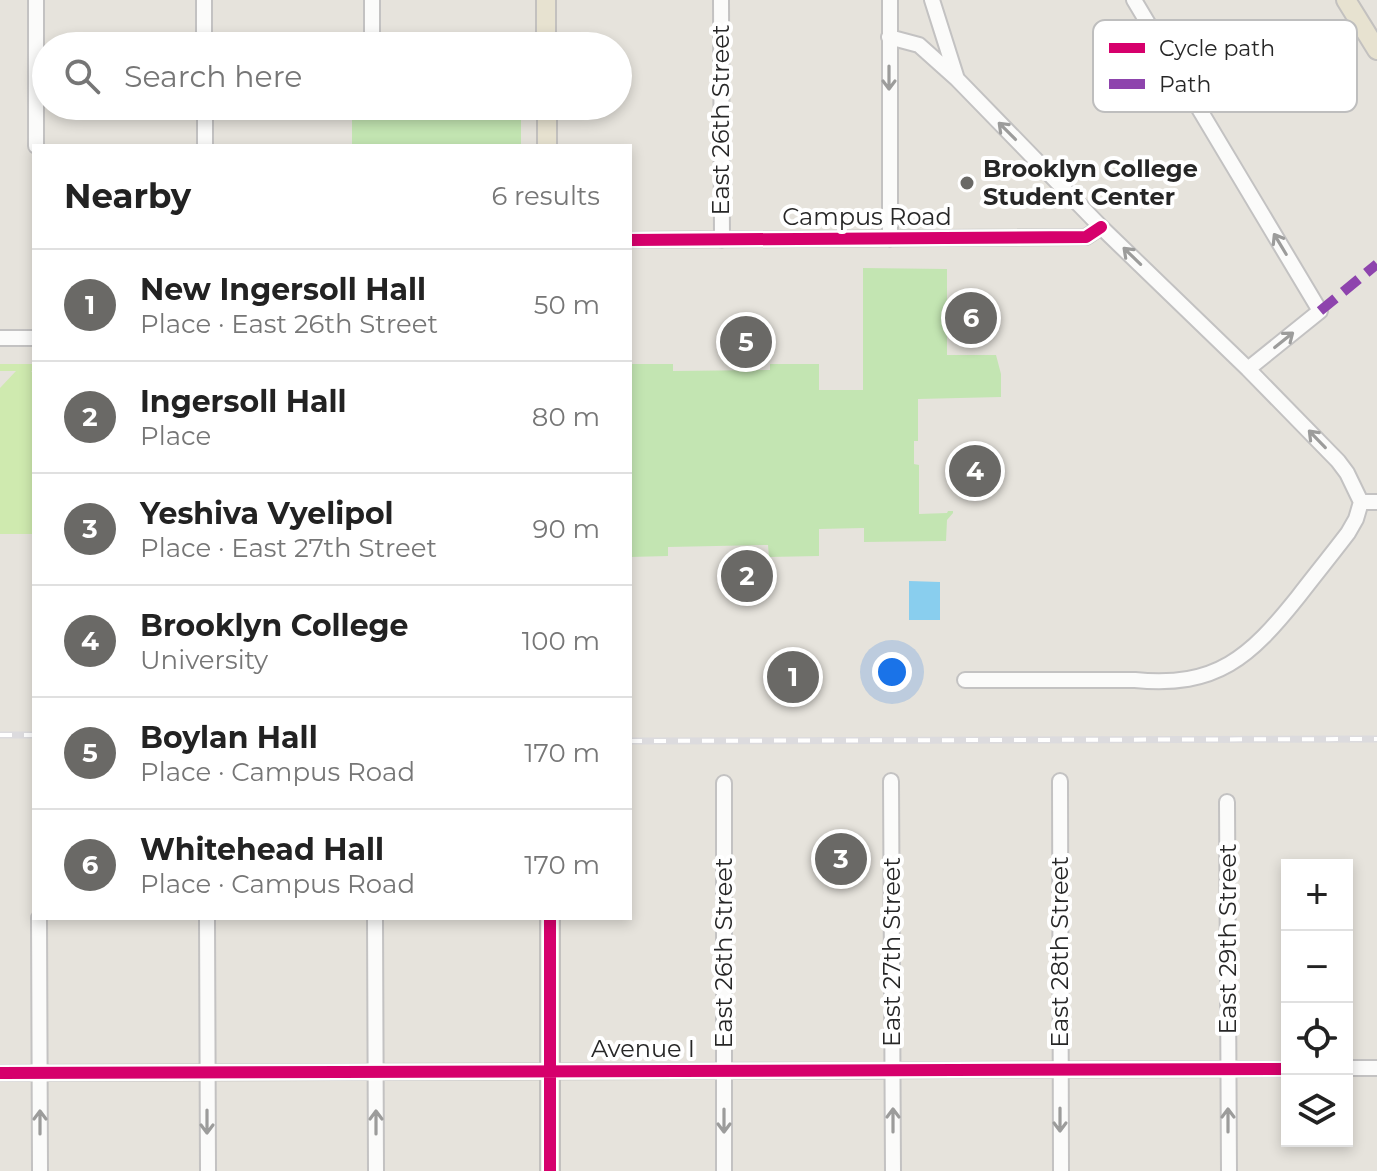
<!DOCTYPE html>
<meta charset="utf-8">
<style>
:root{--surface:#fff;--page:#f2f2f2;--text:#222;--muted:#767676;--line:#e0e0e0;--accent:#6a6966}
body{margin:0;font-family:Montserrat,sans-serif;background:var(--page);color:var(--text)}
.controls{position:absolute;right:24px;bottom:24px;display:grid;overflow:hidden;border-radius:0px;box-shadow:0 4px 12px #0003}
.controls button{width:72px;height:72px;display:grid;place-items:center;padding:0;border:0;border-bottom:2px solid var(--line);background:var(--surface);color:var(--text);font:40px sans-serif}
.you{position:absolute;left:892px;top:672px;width:28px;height:28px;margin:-20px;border:6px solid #fff;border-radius:50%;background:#1a73e8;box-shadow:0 0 0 12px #1a73e833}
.badge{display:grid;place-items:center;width:52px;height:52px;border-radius:50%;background:var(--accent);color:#fff;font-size:26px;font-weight:700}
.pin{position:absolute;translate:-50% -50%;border:4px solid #fff;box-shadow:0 2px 8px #0006}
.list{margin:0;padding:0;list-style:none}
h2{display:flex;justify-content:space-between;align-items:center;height:104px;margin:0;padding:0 32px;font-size:34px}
h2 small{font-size:26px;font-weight:400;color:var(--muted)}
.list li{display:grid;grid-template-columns:52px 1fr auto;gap:24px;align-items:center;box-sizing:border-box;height:112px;padding:0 32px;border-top:2px solid var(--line)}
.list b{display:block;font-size:30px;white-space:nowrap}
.list p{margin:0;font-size:26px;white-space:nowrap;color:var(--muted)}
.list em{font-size:26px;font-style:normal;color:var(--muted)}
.icon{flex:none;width:44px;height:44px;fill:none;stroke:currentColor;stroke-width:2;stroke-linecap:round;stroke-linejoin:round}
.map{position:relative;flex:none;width:1377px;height:1171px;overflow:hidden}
.search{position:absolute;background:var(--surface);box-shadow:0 4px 12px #0003;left:32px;top:32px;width:600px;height:88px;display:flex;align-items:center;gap:20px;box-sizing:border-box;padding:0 28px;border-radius:44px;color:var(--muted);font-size:30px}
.panel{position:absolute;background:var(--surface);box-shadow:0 4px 12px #0003;left:32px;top:144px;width:600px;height:776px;border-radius:0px}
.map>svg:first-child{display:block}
.green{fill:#c3e5b2}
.pitch{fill:#cfeaaf}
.water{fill:#89ceee}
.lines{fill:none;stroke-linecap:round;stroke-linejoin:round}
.minor-casing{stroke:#c3c2c2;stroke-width:18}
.major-casing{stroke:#c3c1bf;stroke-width:22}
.minor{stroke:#fbfbfa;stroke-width:14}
.major{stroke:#e7e2d0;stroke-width:18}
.rail-casing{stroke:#dcdbde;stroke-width:7}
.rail{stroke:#fff;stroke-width:4;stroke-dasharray:12;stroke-linecap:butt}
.quiet{stroke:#8e44ad;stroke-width:10;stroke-dasharray:20 10;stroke-linecap:butt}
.cycleway-casing{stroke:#fff;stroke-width:17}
.cycleway{stroke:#d6006c;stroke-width:12}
.oneway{stroke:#9c9c9b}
.poi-dot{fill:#6a6966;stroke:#fff;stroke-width:3}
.labels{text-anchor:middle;stroke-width:8;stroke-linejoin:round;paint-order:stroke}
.street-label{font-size:24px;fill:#272727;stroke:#fff}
.poi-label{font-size:24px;font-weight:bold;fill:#272727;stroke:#fff;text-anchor:start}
.key{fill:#fff;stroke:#bebebe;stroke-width:2}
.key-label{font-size:22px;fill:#272727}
</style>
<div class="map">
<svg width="1377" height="1171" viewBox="0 0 1377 1171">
<rect width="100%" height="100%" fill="#e6e3dc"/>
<!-- green -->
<path class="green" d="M352 106H521V146H352Z
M863 268 947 269V355H996L1001 374V397L918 399V441H914V464L919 465V514L947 513 948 511H953V513L947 520 946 541 864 542V528L819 529V556L769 557 768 545 668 547V556L630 557V364H673V371L770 370V364H819V390H863Z"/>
<!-- pitch -->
<path class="pitch" d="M0 364H34V371H31L34 375V534H0V388L16 371H0Z"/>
<!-- water -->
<path class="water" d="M909 581 940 582V620H909Z"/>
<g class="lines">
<!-- minor casing -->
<g class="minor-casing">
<path id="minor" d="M36 0V146
M204 0V46
M372 0V46
M721 0 722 240
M932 0 957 79
M1134 0 1320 311 1248 369
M889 37 919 45 957 79 1101 227 1248 369 1338 461 1347 473 1361 502 1356 519 1348 533C1332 554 1315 575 1298 597 1250 657 1217 688 1135 680H965
M205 106V146
M890 239V0
M630 240 1086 237 1101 227
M0 338H34
M1361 502H1377
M891 781 893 1171
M1060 781 1061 1171
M724 783V1171
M1227 802 1229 1171
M39 918 40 1171
M207 918 208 1171
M375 918 376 1171
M1347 1068H1377
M0 1073 1287 1069"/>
</g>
<!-- major casing -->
<g class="major-casing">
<path id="major" d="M546 0V46
M1346 0 1377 50
M547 106V146
M550 918V1171"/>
</g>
<!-- minor -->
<use href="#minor" class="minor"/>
<!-- major -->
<use href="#major" class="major"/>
<!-- rail casing -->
<g class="rail-casing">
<path id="rail" d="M0 735H34
M630 741 1377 739"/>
</g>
<!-- rail -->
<use href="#rail" class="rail"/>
<!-- quiet -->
<path class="quiet" d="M1320 311 1377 264"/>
<!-- cycleway casing -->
<g class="cycleway-casing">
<path id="cycleway" d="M630 240 1086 237 1101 227
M550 918V1171
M0 1073 1287 1069"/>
</g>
<!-- cycleway -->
<use href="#cycleway" class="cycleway"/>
</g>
<!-- one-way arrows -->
<defs><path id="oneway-shaft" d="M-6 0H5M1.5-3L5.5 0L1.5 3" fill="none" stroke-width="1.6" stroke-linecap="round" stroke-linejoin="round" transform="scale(2)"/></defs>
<g class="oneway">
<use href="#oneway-shaft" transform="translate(889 78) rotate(90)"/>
<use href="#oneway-shaft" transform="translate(1007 131) rotate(-135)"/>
<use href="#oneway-shaft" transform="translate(1280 244) rotate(-121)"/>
<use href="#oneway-shaft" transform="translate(1132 256) rotate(-136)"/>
<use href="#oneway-shaft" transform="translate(1284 340) rotate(-39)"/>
<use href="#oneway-shaft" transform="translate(1317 439) rotate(-134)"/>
<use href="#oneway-shaft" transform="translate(893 1120) rotate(-90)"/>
<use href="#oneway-shaft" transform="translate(1060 1120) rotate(90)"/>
<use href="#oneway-shaft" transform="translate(1228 1120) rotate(-90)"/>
<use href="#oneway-shaft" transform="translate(724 1121) rotate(90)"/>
<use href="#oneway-shaft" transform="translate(40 1122) rotate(-90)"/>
<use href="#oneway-shaft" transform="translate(207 1122) rotate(90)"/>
<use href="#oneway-shaft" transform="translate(376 1122) rotate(-90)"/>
</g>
<!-- markers -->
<circle class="poi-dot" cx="967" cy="183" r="8"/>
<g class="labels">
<!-- street labels -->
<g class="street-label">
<text transform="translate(721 120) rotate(-90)" y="8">East 26th Street</text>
<text x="867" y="225">Campus Road</text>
<text transform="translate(1228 939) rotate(-90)" y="8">East 29th Street</text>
<text transform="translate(892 952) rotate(-90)" y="8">East 27th Street</text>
<text transform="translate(1060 952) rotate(-90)" y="8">East 28th Street</text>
<text transform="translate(724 953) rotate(-90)" y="8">East 26th Street</text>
<text x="643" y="1057">Avenue I</text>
</g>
<!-- poi labels -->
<g class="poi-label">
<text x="983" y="177">Brooklyn College<tspan x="983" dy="28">Student Center</tspan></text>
</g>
</g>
<!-- legend -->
<rect x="1093" y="20" width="264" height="92" rx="12" class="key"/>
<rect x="1109" y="43" width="36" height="10" fill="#d6006c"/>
<rect x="1109" y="79" width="36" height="10" fill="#8e44ad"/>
<g class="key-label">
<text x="1159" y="56">Cycle path</text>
<text x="1159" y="92">Path</text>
</g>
</svg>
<div class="controls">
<button>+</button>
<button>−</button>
<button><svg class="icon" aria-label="locate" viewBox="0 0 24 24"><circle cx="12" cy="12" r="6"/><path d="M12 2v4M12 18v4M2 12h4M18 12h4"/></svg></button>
<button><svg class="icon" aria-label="layers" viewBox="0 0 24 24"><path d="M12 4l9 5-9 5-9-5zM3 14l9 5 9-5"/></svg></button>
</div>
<div class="you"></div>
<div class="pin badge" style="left:793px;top:677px">1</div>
<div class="pin badge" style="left:747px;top:576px">2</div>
<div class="pin badge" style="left:841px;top:859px">3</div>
<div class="pin badge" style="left:975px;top:471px">4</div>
<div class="pin badge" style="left:746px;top:342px">5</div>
<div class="pin badge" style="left:971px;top:318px">6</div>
<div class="search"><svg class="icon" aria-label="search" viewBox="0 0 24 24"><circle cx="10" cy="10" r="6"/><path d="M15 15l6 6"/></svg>Search here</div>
<section class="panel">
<h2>Nearby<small>6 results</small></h2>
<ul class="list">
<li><span class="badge">1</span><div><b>New Ingersoll Hall</b><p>Place · East 26th Street</p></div><em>50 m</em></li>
<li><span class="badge">2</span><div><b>Ingersoll Hall</b><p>Place</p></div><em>80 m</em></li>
<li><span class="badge">3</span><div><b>Yeshiva Vyelipol</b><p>Place · East 27th Street</p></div><em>90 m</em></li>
<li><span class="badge">4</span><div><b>Brooklyn College</b><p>University</p></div><em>100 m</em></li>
<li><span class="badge">5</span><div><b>Boylan Hall</b><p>Place · Campus Road</p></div><em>170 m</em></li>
<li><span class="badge">6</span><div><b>Whitehead Hall</b><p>Place · Campus Road</p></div><em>170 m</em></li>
</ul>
</section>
</div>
